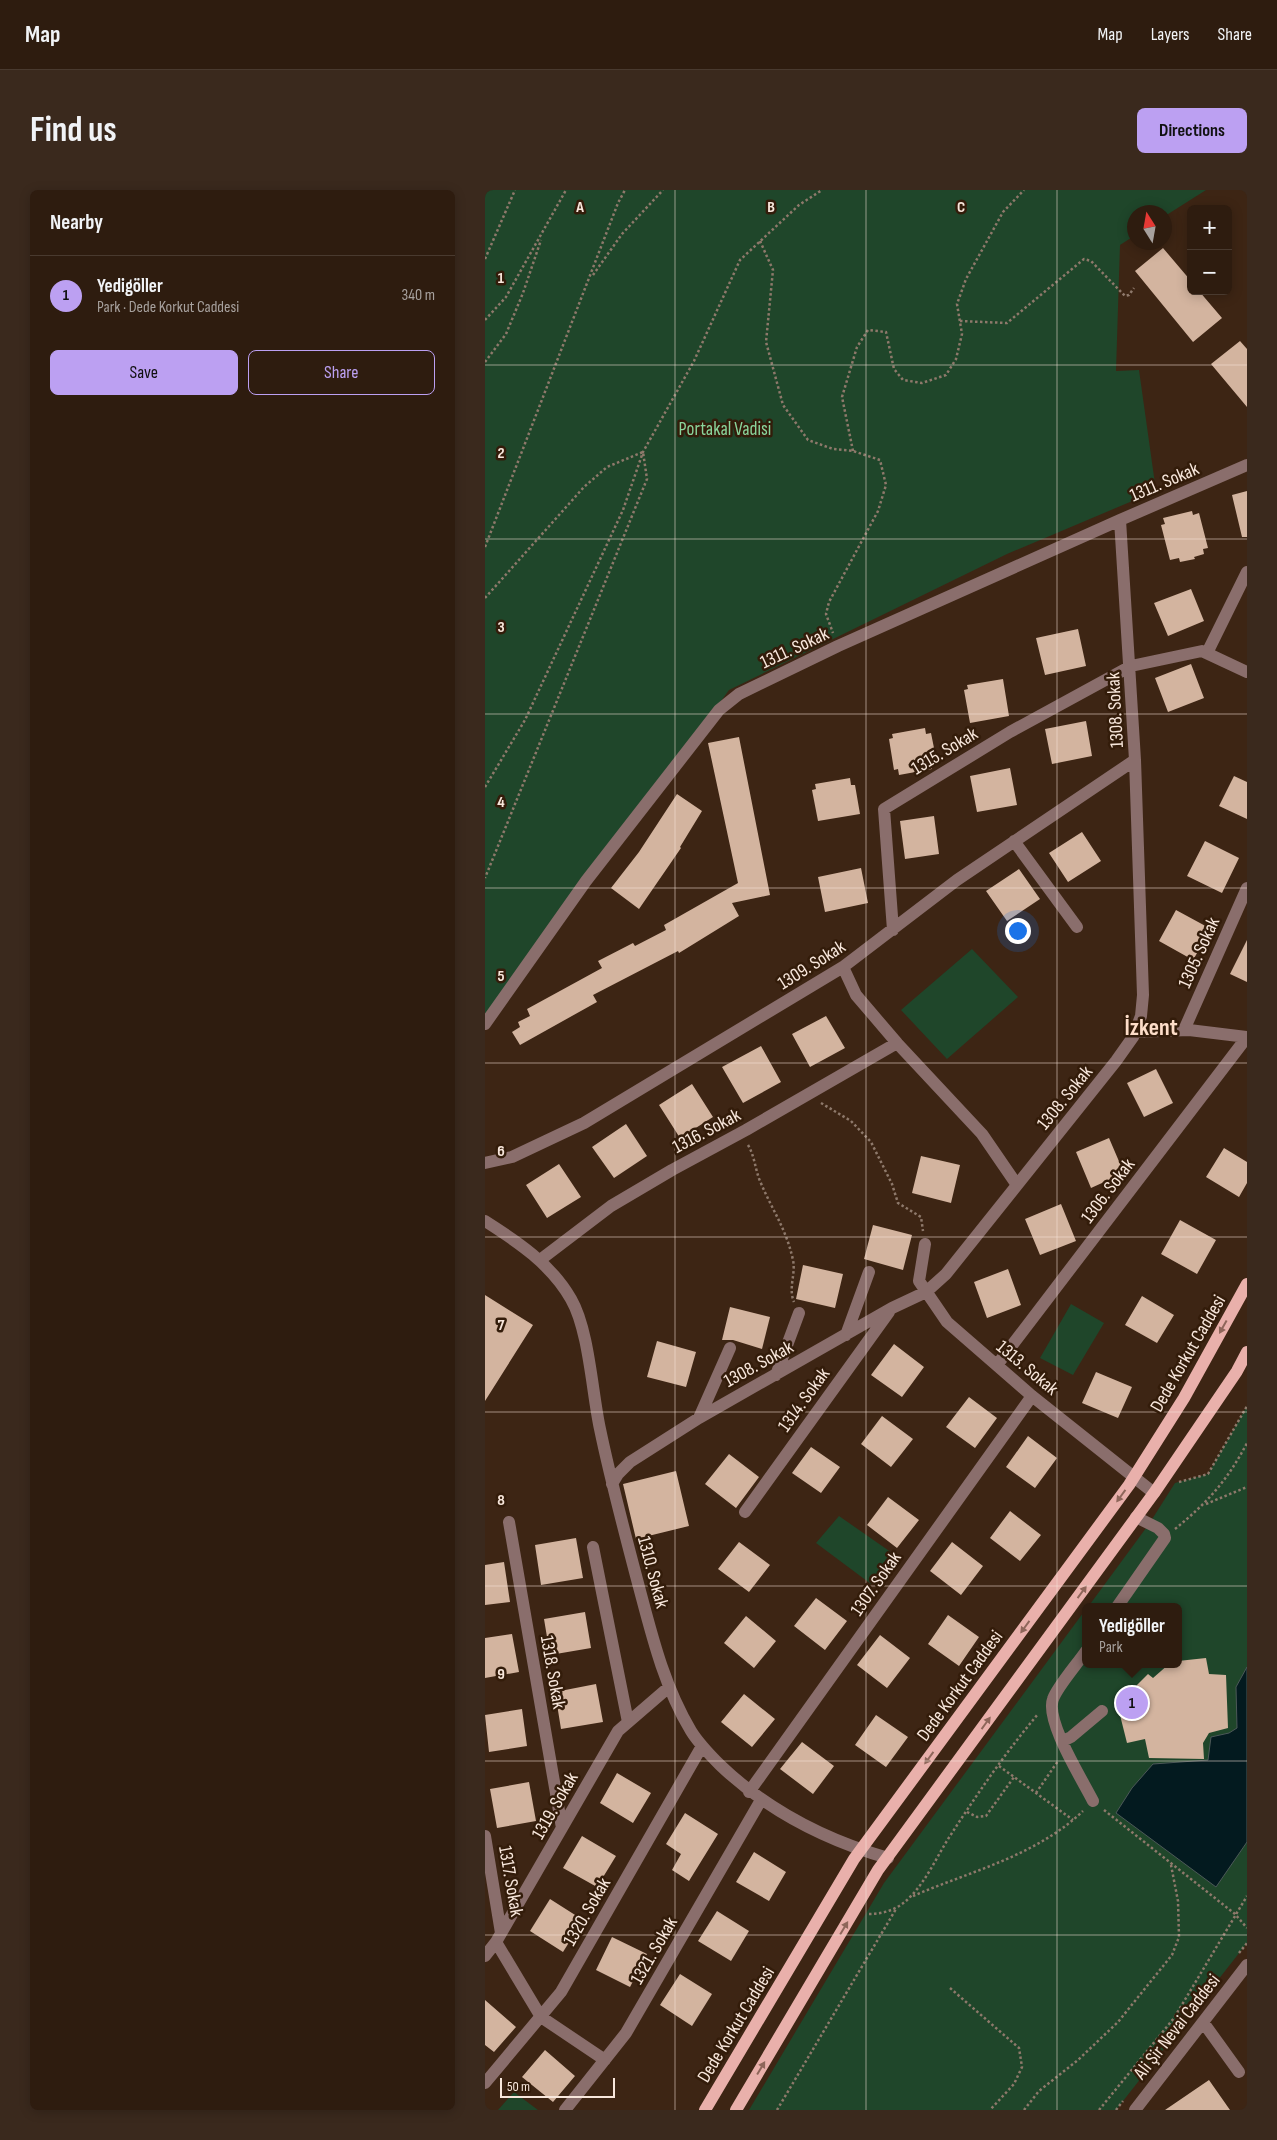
<!DOCTYPE html>
<meta charset="utf-8">
<style>
:root{--surface:#2e1c0f;--page:#3a291d;--text:#f1f3f6;--muted:#a7a19e;--line:#493a2f;--accent:#bca0f2}
body{margin:0;font-family:"Sofia Sans Condensed",sans-serif;background:var(--page);color:var(--text)}
.controls{position:absolute;right:15px;top:15px;display:grid;overflow:hidden;border-radius:8px;box-shadow:0 2px 12px #0003}
.controls button{width:45px;height:45px;display:grid;place-items:center;padding:0;border:0;border-bottom:1px solid var(--line);background:var(--surface);color:var(--text);font:25px sans-serif}
.compass{position:absolute;left:642px;top:15px;width:45px;height:45px;border-radius:50%;background:var(--surface);box-shadow:0 2px 12px #0003;rotate:349deg}
.scale{position:absolute;left:15px;bottom:12px;width:115px;box-sizing:border-box;padding-left:5px;border:2px solid #f8e7dc;border-top:0;font-size:14px;line-height:18px;white-space:nowrap;color:#f8e7dc;-webkit-text-stroke:4px #331c0a;paint-order:stroke}
.you{position:absolute;left:532px;top:740px;width:18px;height:18px;margin:-12px;border:4px solid #fff;border-radius:50%;background:#1a73e8;box-shadow:0 0 0 8px #1a73e833}
.badge{display:grid;place-items:center;width:32px;height:32px;border-radius:50%;background:var(--accent);color:#111;font-size:16px;font-weight:700}
.pin{position:absolute;translate:-50% -50%;border:2px solid #fff;box-shadow:0 1px 5px #0006}
.popup{position:absolute;left:597px;top:1413px;width:100px;height:65px;box-sizing:border-box;display:grid;place-content:center;border-radius:8px;background:var(--surface);filter:drop-shadow(0 1px 4px #0005);font-size:16px;white-space:nowrap;color:var(--muted)}
.popup b{font-size:19px;color:var(--text)}
.popup::after{content:'';position:absolute;left:50%;top:100%;margin-left:-10px;border:10px solid transparent;border-top-color:var(--surface)}
.list{margin:0;padding:0;list-style:none}
h2{display:flex;justify-content:space-between;align-items:center;height:65px;margin:0;padding:0 20px;font-size:21px}
h2 small{font-size:16px;font-weight:400;color:var(--muted)}
.list li{display:grid;grid-template-columns:32px 1fr auto;gap:15px;align-items:center;box-sizing:border-box;height:80px;padding:0 20px;border-top:1px solid var(--line)}
.list b{display:block;font-size:19px;white-space:nowrap}
.list p{margin:0;font-size:16px;white-space:nowrap;color:var(--muted)}
.list em{font-size:16px;font-style:normal;color:var(--muted)}
.actions{display:flex;gap:10px;padding:15px 20px}
.actions a{flex:1;padding:11px 0;border:1px solid var(--accent);border-radius:8px;text-align:center;font-size:18px;color:var(--accent)}
.actions .main{background:var(--accent);color:#111}
.map{position:relative;flex:none;width:762px;height:1920px;overflow:hidden;border-radius:8px}
header{display:flex;align-items:center;gap:30px;box-sizing:border-box;height:70px;padding:0 25px;background:var(--surface);border-bottom:1px solid var(--line)}
header strong{font-size:24px}
nav{display:flex;gap:28px;margin-inline-start:auto;font-size:18px}
.intro{display:flex;align-items:center;justify-content:space-between;box-sizing:border-box;height:120px;padding:0 30px}
h1{margin:0;font-size:35px}
.button{padding:12px 22px;border-radius:8px;background:var(--accent);color:#111;font-size:18px;font-weight:700}
main{display:flex;gap:30px;padding:0 30px}
aside{flex:1;background:var(--surface);border-radius:8px;box-shadow:0 2px 12px #0003}
.map>svg:first-child{display:block}
.green{fill:#1f462a}
.water{fill:#031a1f;stroke:#4c5858}
.building{fill:#d3b49f}
.lines{fill:none;stroke-linecap:round;stroke-linejoin:round}
.path{stroke:#8e796b;stroke-width:2.5;stroke-dasharray:2.5 2.5;stroke-linecap:butt}
.minor{stroke:#8a6e6c;stroke-width:12}
.major{stroke:#e9b0ab;stroke-width:12}
.oneway{fill:#8e665a}
.grid{fill:none;stroke:#f8e7dc;stroke-width:1;stroke-opacity:0.55}
.labels{text-anchor:middle;stroke-width:5;stroke-linejoin:round;paint-order:stroke}
.park-label{font-size:19px;fill:#8ad59c;stroke:#331c0a}
.street-label{font-size:19px;fill:#f8e7dc;stroke:#331c0a}
.district-label{font-size:24px;font-weight:bold;fill:#fdddc8;stroke:#331c0a}
.grid-label{font-size:16px;text-anchor:middle;font-weight:bold;fill:#f8e7dc;stroke:#331c0a;stroke-width:5;stroke-linejoin:round;paint-order:stroke}
</style>
<header>
<strong>Map</strong>
<nav><a>Map</a><a>Layers</a><a>Share</a></nav>
</header>
<div class="intro"><h1>Find us</h1><a class="button">Directions</a></div>
<main>
<aside>
<h2>Nearby<small></small></h2>
<ul class="list">
<li><span class="badge">1</span><div><b>Yedigöller</b><p>Park · Dede Korkut Caddesi</p></div><em>340 m</em></li>
</ul>
<div class="actions"><a class="main">Save</a><a>Share</a></div>
</aside>
<div class="map">
<svg width="762" height="1920" viewBox="0 0 762 1920">
<rect width="100%" height="100%" fill="#3d2514"/>
<!-- green -->
<path class="green" d="M0 0H721L680 26V22H650L649 46 635 55 631 181 654 180 671 301 522 364 244 500 0 835Z
M487 759 533 807 462 869 416 820Z
M586 1114 619 1133 588 1185 555 1168Z
M762 1216V1753L631 1920H264L399 1693 601 1419V1474H693V1417H603L664 1334 690 1293 723 1284Z
M354 1326 410 1365 386 1394 331 1353Z
M29 1902 53 1920H13Z"/>
<!-- water -->
<path class="water" d="M762 1477V1652L731 1697 631 1623 647 1598 668 1574 723 1570 726 1547 744 1543 752 1538 751 1497Z"/>
<!-- building -->
<path class="building" d="M678 58 706 91V101H714L737 128 708 152 650 81Z
M755 151 762 159V217L726 174Z
M762 301V347H757L747 305Z
M707 321 708 325 714 323 723 358 718 359 719 364 709 367 710 369 695 372 694 368 685 370 676 335 680 334 678 328Z
M706 399 719 431 683 446 669 413Z
M593 439 601 476 560 485 551 448Z
M706 474 719 508 683 522 670 488Z
M518 489 524 526 485 533 479 500 483 499 482 495Z
M601 531 607 566 567 574 560 539Z
M440 538 441 544 446 543 452 573 446 575 447 579 414 585 413 579 409 580 404 549 408 548 407 544Z
M254 547 285 705 247 713 254 726 194 763 193 761 108 805 112 812 35 855 27 842 35 837 33 832 45 826 42 819 117 778 113 771 148 753 150 756 181 740 179 735 253 693 223 553Z
M525 578 532 615 492 622 485 586Z
M749 586 762 592V629L734 616Z
M365 588 366 595H370L375 624 333 631 327 600 331 599 330 594Z
M192 604 217 621 195 657 196 658 154 719 126 698 154 662Z
M449 626 454 664 420 669 415 631Z
M597 642 616 671 583 692 564 663Z
M720 651 754 668 737 703 702 686Z
M376 678 383 713 340 722 333 687Z
M534 679 555 709 522 731 501 701Z
M691 720 726 739 708 770 674 751Z
M762 750V792L745 784Z
M341 826 360 858 325 877 307 844Z
M276 856 296 892 258 913 237 877Z
M671 879 688 913 659 927 642 893Z
M207 894 228 927 195 948 174 915Z
M141 934 162 966 129 988 107 957Z
M624 948 639 983 606 998 591 962Z
M739 958 762 972V993L754 1007 721 987Z
M436 966 475 975 466 1013 427 1003Z
M74 974 96 1007 62 1028 41 995Z
M576 1014 591 1051 555 1065 540 1029Z
M695 1030 731 1050 712 1084 676 1064Z
M388 1035 427 1045 418 1080 379 1069Z
M318 1075 358 1084 350 1118 311 1109Z
M523 1079 536 1115 502 1128 489 1092Z
M0 1105 48 1135 0 1211Z
M657 1106 689 1125 672 1153 640 1135Z
M245 1117 285 1127 277 1159 248 1150H237Z
M172 1151 211 1162 201 1197 162 1187Z
M409 1154 439 1177 417 1207 386 1185Z
M611 1182 647 1197 633 1228 597 1213Z
M484 1207 512 1228 490 1258 461 1237Z
M397 1226 428 1249 406 1277 376 1254Z
M543 1246 572 1268 550 1298 521 1277Z
M326 1257 355 1277 336 1303 307 1283Z
M244 1264 274 1287 251 1318 220 1294Z
M191 1281 204 1336 151 1349 138 1294Z
M403 1307 434 1330 412 1358 382 1335Z
M525 1321 556 1345 535 1371 505 1348Z
M91 1348 98 1388 56 1395 50 1355Z
M254 1352 285 1375 264 1402 233 1379Z
M467 1352 498 1376 476 1405 445 1381Z
M19 1372 25 1412 0 1415V1375Z
M331 1408 362 1431 340 1460 309 1436Z
M100 1422 106 1458 65 1465 59 1429Z
M463 1425 494 1447 474 1476 443 1454Z
M261 1426 291 1451 269 1478 239 1453Z
M27 1444 34 1482 0 1488V1448Z
M395 1445 425 1468 402 1498 372 1475Z
M721 1468 724 1484 741 1485 743 1538 724 1543 718 1553 719 1569 664 1568 660 1549 642 1553 635 1525 652 1507 647 1500 663 1484 668 1488 684 1474H693V1471Z
M111 1494 118 1532 76 1539 70 1502Z
M259 1504 290 1529 267 1557 236 1532Z
M37 1519 42 1556 4 1562 0 1525Z
M391 1525 423 1547 401 1577 370 1555Z
M317 1552 349 1576 328 1604 295 1579Z
M132 1583 166 1603 148 1633 115 1613Z
M44 1592 51 1631 12 1638 5 1599Z
M200 1623 233 1644 204 1691 187 1680 196 1664 181 1654Z
M97 1646 131 1666 112 1697 78 1678Z
M269 1662 301 1682 284 1711 251 1692Z
M65 1709 98 1730 78 1762 45 1741Z
M232 1721 264 1741 246 1771 213 1751Z
M127 1747 162 1764 145 1797 111 1780Z
M195 1784 227 1804 207 1836 175 1815Z
M0 1810 31 1837 9 1862 0 1855Z
M60 1860 90 1886 68 1912 37 1887Z
M724 1890 745 1920H680Z"/>
<g class="lines">
<!-- path -->
<path class="path" d="M275 51 288 80 281 152 298 215 323 250 348 259 368 261 395 270 401 295 393 321 344 412 341 424 348 443
M0 69 30 0
M108 85 137 44 178 0
M0 130 21 107 81 0
M475 131 522 133 599 69 606 71 640 106 644 105 649 98
M0 172 21 144 38 103 56 50
M368 261 357 207 372 157 383 140 401 142 409 179 418 190 437 193 461 185 471 169 477 144 472 114 481 89 518 22 539 0
M0 357 133 13 140 0
M0 408 99 297 122 277 158 262 162 289 0 688
M0 597 40 530 138 320 158 262 209 171 255 70 314 15 337 0
M336 913 366 931 386 952 407 994 413 1013 436 1027 438 1041
M263 955C270 967 270 979 275 991 287 1020 301 1038 308 1070 311 1084 303 1098 309 1112
M694 1292 723 1284 762 1216
M721 1314 762 1297
M690 1339C723 1312 742 1291 762 1253
M514 1576 588 1630
M551 1603 573 1571
M619 1620 750 1724 762 1738
M482 1622 492 1627 501 1626 529 1587
M428 1706C486 1681 551 1666 598 1621
M384 1724C399 1724 414 1719 425 1707 442 1690 452 1666 465 1646 492 1604 521 1562 553 1524
M754 1763 762 1753
M465 1798 534 1858 537 1877 529 1894 505 1920
M292 1920 411 1719
M539 1920 554 1901 593 1870 633 1832 687 1765 694 1747 693 1711 686 1675
M614 1920 689 1828 762 1706
M631 1920 638 1911"/>
<!-- minor -->
<path class="minor" d="M722 463 762 382
M529 651 592 737
M408 740 399 619 525 542 646 476 717 461 762 482
M358 777 371 805 412 853
M0 834 101 691 234 520 254 504 353 456 635 330 762 275
M699 840 762 698
M649 842 704 840 762 847
M0 973 27 967 99 933 358 777 472 690 650 570
M0 1031C33 1052 66 1074 86 1109 104 1140 107 1202 115 1239 126 1292 140 1344 154 1397 167 1446 179 1496 206 1541 214 1554 225 1565 235 1575 282 1620 341 1650 403 1668
M440 1054 434 1091 462 1132 547 1206 669 1303
M55 1070 126 1016 187 980 261 940 412 853 497 944 532 995
M361 1145 384 1082
M512 1175 762 847
M291 1185 314 1123
M214 1228 245 1158
M127 1294 133 1284 145 1272 214 1228 407 1118 441 1102 461 1084 631 871 648 847 656 826 658 805 650 570 635 330
M260 1322 404 1122
M24 1332 77 1638
M108 1357 143 1532
M632 1417 680 1348 679 1344 673 1338 651 1327
M601 1461C593 1473 572 1497 568 1509 560 1531 597 1589 608 1611
M578 1551 586 1547 617 1521
M264 1602 547 1206
M0 1646 16 1743
M11 1752 56 1827 120 1870
M0 1766 11 1752 133 1541 184 1497
M718 1832 754 1882
M0 1893 76 1802 217 1556
M80 1920 141 1843 276 1610
M650 1920 762 1775"/>
<!-- major -->
<path class="major" d="M220 1920 369 1669 644 1295 699 1208 762 1094
M251 1920 393 1680 669 1303 752 1181 762 1162"/>
</g>
<!-- one-way arrows -->
<defs><path id="oneway-solid" d="M-6-.8H1V-3.2L6.5 0L1 3.2V.8H-6Z" transform="scale(1.25)"/></defs>
<g class="oneway">
<use href="#oneway-solid" transform="translate(738 1137) rotate(119)"/>
<use href="#oneway-solid" transform="translate(636 1306) rotate(126)"/>
<use href="#oneway-solid" transform="translate(597 1402) rotate(-54)"/>
<use href="#oneway-solid" transform="translate(540 1437) rotate(126)"/>
<use href="#oneway-solid" transform="translate(501 1533) rotate(-54)"/>
<use href="#oneway-solid" transform="translate(444 1568) rotate(126)"/>
<use href="#oneway-solid" transform="translate(359 1738) rotate(-59)"/>
<use href="#oneway-solid" transform="translate(276 1878) rotate(-59)"/>
</g>
<!-- grid -->
<path class="grid" d="M190 0V1920M381 0V1920M572 0V1920M0 175H762M0 349H762M0 524H762M0 698H762M0 873H762M0 1047H762M0 1222H762M0 1396H762M0 1571H762M0 1745H762"/>
<g class="labels">
<!-- park labels -->
<g class="park-label">
<text x="240" y="245">Portakal Vadisi</text>
</g>
<!-- street labels -->
<g class="street-label">
<text transform="translate(679 291) rotate(-23)" y="7">1311. Sokak</text>
<text transform="translate(309 457) rotate(-25)" y="7">1311. Sokak</text>
<text transform="translate(629 520) rotate(-93)" y="7">1308. Sokak</text>
<text transform="translate(459 560) rotate(-31)" y="7">1315. Sokak</text>
<text transform="translate(713 762) rotate(-66)" y="7">1305. Sokak</text>
<text transform="translate(326 774) rotate(-32)" y="7">1309. Sokak</text>
<text transform="translate(579 907) rotate(-51)" y="7">1308. Sokak</text>
<text transform="translate(221 940) rotate(-28)" y="7">1316. Sokak</text>
<text transform="translate(622 1000) rotate(-53)" y="7">1306. Sokak</text>
<text transform="translate(702 1163) rotate(-60)" y="7">Dede Korkut Caddesi</text>
<text transform="translate(273 1173) rotate(-29)" y="7">1308. Sokak</text>
<text transform="translate(543 1177) rotate(40)" y="7">1313. Sokak</text>
<text transform="translate(318 1209) rotate(-54)" y="7">1314. Sokak</text>
<text transform="translate(169 1382) rotate(75)" y="7">1310. Sokak</text>
<text transform="translate(390 1393) rotate(-55)" y="7">1307. Sokak</text>
<text transform="translate(69 1482) rotate(80)" y="7">1318. Sokak</text>
<text transform="translate(474 1495) rotate(-54)" y="7">Dede Korkut Caddesi</text>
<text transform="translate(69 1615) rotate(-60)" y="7">1319. Sokak</text>
<text transform="translate(27 1691) rotate(80)" y="7">1317. Sokak</text>
<text transform="translate(101 1721) rotate(-60)" y="7">1320. Sokak</text>
<text transform="translate(168 1760) rotate(-60)" y="7">1321. Sokak</text>
<text transform="translate(250 1834) rotate(-59)" y="7">Dede Korkut Caddesi</text>
<text transform="translate(691 1836) rotate(-52)" y="7">Ali Şir Nevai Caddesi</text>
</g>
<!-- district labels -->
<g class="district-label">
<text x="666" y="845">İzkent</text>
</g>
</g>
<g class="grid-label">
<text x="95" y="22">A</text>
<text x="286" y="22">B</text>
<text x="476" y="22">C</text>
<text x="16" y="93">1</text>
<text x="16" y="268">2</text>
<text x="16" y="442">3</text>
<text x="16" y="617">4</text>
<text x="16" y="791">5</text>
<text x="16" y="966">6</text>
<text x="16" y="1140">7</text>
<text x="16" y="1315">8</text>
<text x="16" y="1489">9</text>
</g>
</svg>
<div class="controls">
<button>+</button>
<button>−</button>
</div>
<svg class="compass" viewBox="-18 -18 36 36"><path d="M0-13l5 13h-10z" fill="#e53935"/><path d="M0 13l5-13h-10z" fill="#a7a19e"/></svg>
<div class="scale">50 m</div>
<div class="you"></div>
<div class="pin badge" style="left:647px;top:1513px">1</div>
<div class="popup"><b>Yedigöller</b>Park</div>
</div>
</main>
